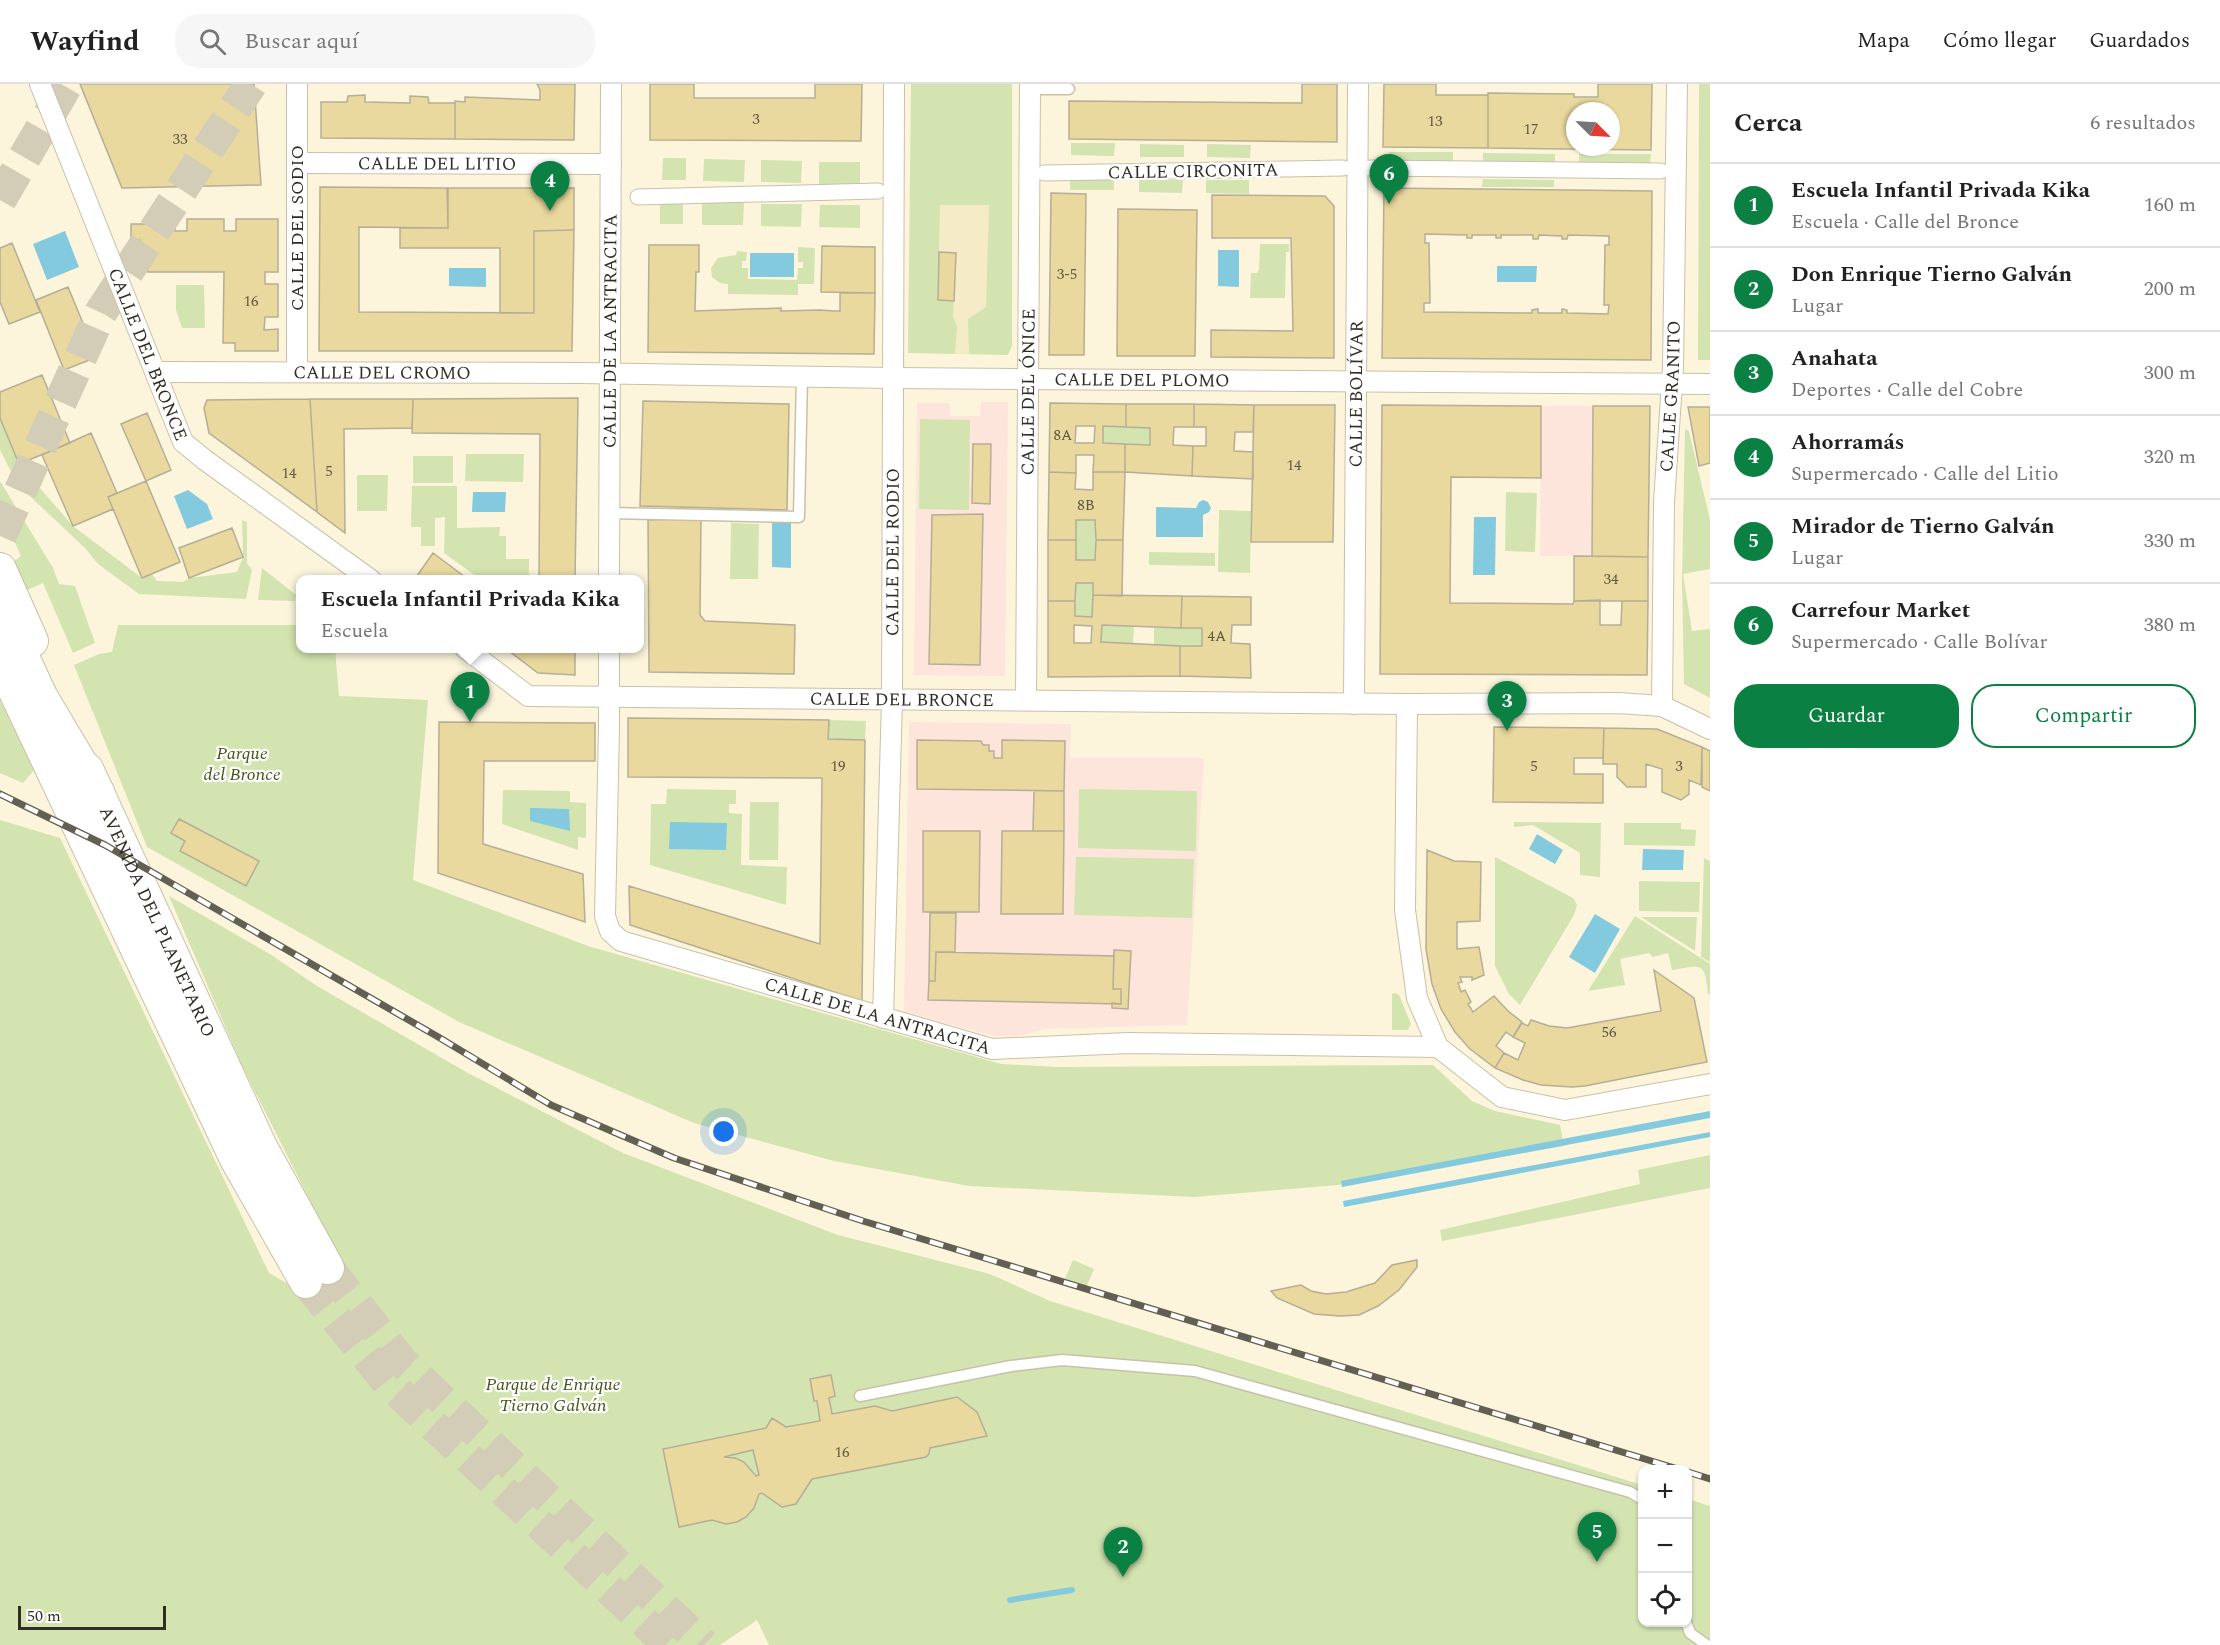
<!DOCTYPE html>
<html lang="es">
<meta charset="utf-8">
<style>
:root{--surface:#fff;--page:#f6f6f6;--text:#222;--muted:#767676;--line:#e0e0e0;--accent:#0b8043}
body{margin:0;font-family:Spectral,serif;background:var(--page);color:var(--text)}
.controls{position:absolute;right:18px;bottom:18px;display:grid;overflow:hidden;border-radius:12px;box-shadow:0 2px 4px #0004}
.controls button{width:54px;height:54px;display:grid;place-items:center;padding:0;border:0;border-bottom:2px solid var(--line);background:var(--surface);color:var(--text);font:30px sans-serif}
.compass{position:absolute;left:1566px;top:18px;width:54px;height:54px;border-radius:50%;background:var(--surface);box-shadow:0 2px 4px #0004;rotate:114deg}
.scale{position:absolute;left:18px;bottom:15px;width:148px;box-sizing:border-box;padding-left:6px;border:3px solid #302d24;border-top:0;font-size:16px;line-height:21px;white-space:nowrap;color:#302d24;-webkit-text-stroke:4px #fff;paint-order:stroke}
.you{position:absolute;left:724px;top:1048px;width:21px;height:21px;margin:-15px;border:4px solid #fff;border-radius:50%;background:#1a73e8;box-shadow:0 0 0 9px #1a73e833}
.badge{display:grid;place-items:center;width:39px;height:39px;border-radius:50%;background:var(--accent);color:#fff;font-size:20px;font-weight:700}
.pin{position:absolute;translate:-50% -50px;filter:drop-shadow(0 2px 3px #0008)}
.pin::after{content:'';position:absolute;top:32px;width:21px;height:18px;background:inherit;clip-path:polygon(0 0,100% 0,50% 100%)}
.popup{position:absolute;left:296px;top:491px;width:348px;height:78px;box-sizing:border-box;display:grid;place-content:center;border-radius:12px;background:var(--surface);filter:drop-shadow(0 2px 4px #0005);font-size:20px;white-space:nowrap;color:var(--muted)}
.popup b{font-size:22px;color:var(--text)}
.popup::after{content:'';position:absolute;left:50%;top:100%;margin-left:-12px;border:12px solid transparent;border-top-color:var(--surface)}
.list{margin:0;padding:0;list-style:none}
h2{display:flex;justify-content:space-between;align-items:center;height:78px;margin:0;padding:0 24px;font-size:26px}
h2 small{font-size:20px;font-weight:400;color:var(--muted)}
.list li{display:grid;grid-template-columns:39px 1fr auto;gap:18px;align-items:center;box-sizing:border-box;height:84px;padding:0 24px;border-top:2px solid var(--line)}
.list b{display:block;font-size:22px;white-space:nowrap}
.list p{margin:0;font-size:20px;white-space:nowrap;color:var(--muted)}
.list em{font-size:20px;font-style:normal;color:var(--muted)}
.actions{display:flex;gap:12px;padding:18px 24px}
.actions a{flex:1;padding:14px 0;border:2px solid var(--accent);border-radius:24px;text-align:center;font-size:21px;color:var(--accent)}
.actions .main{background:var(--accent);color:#fff}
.icon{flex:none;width:33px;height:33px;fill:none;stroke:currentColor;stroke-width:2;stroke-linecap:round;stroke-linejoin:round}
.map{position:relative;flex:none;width:1710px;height:1561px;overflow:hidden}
header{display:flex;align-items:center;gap:36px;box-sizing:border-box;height:84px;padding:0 30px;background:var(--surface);border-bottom:2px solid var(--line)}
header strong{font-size:28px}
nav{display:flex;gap:33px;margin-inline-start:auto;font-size:21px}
.search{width:420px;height:54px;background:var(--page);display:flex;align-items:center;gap:15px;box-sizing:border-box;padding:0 21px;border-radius:24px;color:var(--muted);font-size:22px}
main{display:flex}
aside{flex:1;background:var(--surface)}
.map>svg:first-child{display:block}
.education{fill:#fde5db}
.green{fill:#d3e4b0}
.sand{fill:#f5ebc6}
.water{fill:#83cade}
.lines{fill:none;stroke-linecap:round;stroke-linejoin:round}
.stream{stroke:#83cade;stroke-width:6}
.building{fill:#ead99f;stroke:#b5ae96;stroke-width:1.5;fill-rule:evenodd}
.primary-tunnel{stroke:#d3cdb7;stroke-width:32;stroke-dasharray:32 16;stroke-linecap:butt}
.motorway-tunnel{stroke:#d3cdb7;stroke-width:33;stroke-dasharray:33 16;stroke-linecap:butt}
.service-casing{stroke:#c8c1a9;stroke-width:13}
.pedestrian-casing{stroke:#c8c1a9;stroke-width:17}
.minor-casing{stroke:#c8c1a9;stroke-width:22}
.primary-casing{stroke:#c8c1a9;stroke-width:34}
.motorway-casing{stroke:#c8c1a9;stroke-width:35}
.service{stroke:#fff;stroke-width:10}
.pedestrian{stroke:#fff;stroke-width:15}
.minor{stroke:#fff;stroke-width:20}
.primary{stroke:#fff;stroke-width:32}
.motorway{stroke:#fff;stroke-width:33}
.rail-casing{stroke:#635f52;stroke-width:7}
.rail{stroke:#fff;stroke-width:4.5;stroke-dasharray:14;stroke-linecap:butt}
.labels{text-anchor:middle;stroke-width:4.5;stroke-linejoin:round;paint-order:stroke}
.number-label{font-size:15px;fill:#5e5843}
.street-label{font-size:18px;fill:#302d24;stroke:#fff}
.park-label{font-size:18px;font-style:italic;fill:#455519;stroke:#fff}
</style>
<header>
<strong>Wayfind</strong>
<div class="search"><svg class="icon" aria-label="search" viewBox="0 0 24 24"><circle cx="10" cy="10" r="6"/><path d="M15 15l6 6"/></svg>Buscar aquí</div>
<nav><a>Mapa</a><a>Cómo llegar</a><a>Guardados</a></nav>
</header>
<main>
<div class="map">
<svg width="1710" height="1561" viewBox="0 0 1710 1561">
<rect width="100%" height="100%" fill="#fcf5dc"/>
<!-- education -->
<path class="education" d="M981 318H1008L1005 592 914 591 917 319H950V332H980Z
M1541 322H1650L1648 473 1540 472Z
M909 638 1071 640 1070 674H1204L1187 941 1044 945 1019 952H993L904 928Z"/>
<!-- green -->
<path class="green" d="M911 0H1012V262L1008 271 908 269Z
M1699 0H1710V276H1698Z
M1071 59H1115L1114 72 1071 71Z
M1140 60 1184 61V73H1140Z
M1207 60 1251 61 1250 74 1207 73Z
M1389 68H1453V80L1389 79Z
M1483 69 1555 70V81L1483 80Z
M1579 70H1651L1650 82 1579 81Z
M663 74H686V96H662Z
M704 75 745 76 744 98 703 97Z
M761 76 802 77 801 99 761 98Z
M819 78H860V100H819Z
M1070 93 1114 94V106H1070Z
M1483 95 1554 96V103H1482Z
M1139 96H1183L1182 109 1139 108Z
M1206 96H1249V110L1206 109Z
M660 118H683V140H660Z
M702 118 744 119 743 141H702Z
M761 120H802L801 143 761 142Z
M820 121H860V144L819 143Z
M1260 160H1289V168H1286L1285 214H1250L1251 189H1257L1259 186Z
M798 163 815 164 814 200H798V211L728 210V200L720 199 712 193 711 184 718 174 736 171 737 167 747 168 746 177H742V184H748V195L797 196 798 184H803V178H798Z
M176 201H204L205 244H182L176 226Z
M0 334 19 380 73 442 142 494 152 490 157 497 183 498 189 494 237 488 243 473 242 436 247 438V479L252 486 246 515 139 510 98 480 85 464 18 401 0 366Z
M920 335 970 336 969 426 919 425Z
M1103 342 1150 344V361L1103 359Z
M1685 345 1689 347 1710 436V485L1683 490 1692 547 1710 545V614L1684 600 1682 495Z
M466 370H524L523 398 465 397Z
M413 372H453V399H413Z
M357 391H388L387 427H357Z
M0 397 53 484 59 500 75 502 95 559 73 569 43 499 25 507 13 478 21 472 4 435 0 437Z
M412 402H457V444L500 443 499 452H506V475H529V495H480L444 469 445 433 435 434V462H421V443H411Z
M1506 408 1537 409 1535 468 1505 467Z
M1219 426 1251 427 1250 489 1218 488Z
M1076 436H1095V476H1076Z
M731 439 759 440 758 495H730Z
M1149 468 1215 469V482L1149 481Z
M262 484 296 511 295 517 258 516Z
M1076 499H1093L1092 533 1075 532Z
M118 541H300V564L335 565 339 612 428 616 413 796 588 862 1001 980 1056 983 1433 981 1472 1017 1495 1027 1560 1041 1564 1062 1338 1101 1194 1113 969 1102 834 1077 694 1039 459 938 147 763 74 581 99 570 112 568Z
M1102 541 1134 542 1133 560 1101 558Z
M1154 543 1202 544V562L1154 561Z
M0 616 35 685 23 699 0 689Z
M829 636 866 637 865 656 828 655Z
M667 705 736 706V720H729V729L742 730 741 781 787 783 786 821 650 781 651 720H666Z
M1079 705 1197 707 1196 767 1078 764Z
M503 706 570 707V718L586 719V754L578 753V766L502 740Z
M750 718H779L778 776H749Z
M0 736 60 754 269 1189 295 1204 340 1176 243 984 169 812 270 870 317 902 468 989 623 1069 838 1151 990 1190 1050 1217 1642 1401V1538H1688V1415L1710 1422V1561H769L757 1536 720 1561H0Z
M1514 738 1601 739 1600 793 1580 791V769L1533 741 1514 743Z
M1624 739H1681V745L1696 746 1695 762 1624 761Z
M1076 773 1194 775 1192 834 1074 831Z
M1495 773 1573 814 1577 821 1574 831 1520 921 1509 910 1495 882Z
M1704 774 1710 777V878L1701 873Z
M1639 797 1700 798 1699 828 1639 827Z
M1635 832 1710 880V910H1708C1705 877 1702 881 1672 886L1668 869 1653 873 1649 869 1620 875 1625 901 1588 907Z
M1641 833H1697L1695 867Z
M1395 909 1399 911 1411 940 1408 946H1392V910Z
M1710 1071V1104L1442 1157 1440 1146 1640 1100 1638 1086Z
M1073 1176 1094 1185 1084 1208 1063 1199Z"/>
<!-- sand -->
<path class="sand" d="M940 121H989L986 223 968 235 969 270H955L957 242 953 233 956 169 939 168Z"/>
<!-- water -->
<path class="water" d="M65 147 79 183 47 196 33 160Z
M1218 166H1239V203L1218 202Z
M750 169H794V193H750Z
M1497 182H1537L1536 198H1497Z
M449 184H486V203L449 202Z
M188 406 207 420 213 435 187 445 174 412Z
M473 408H506L505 428H472Z
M1203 416 1208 418 1211 424 1209 428 1203 431V453H1156V423L1196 424 1199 418Z
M1474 433H1496L1495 491H1473Z
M772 439H791V484L772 483Z
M530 724 569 725 570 747 530 737Z
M670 738 727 739 726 766 669 765Z
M1537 750 1563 766 1555 780 1529 765Z
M1643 765 1684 766 1683 786H1642Z
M1595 830 1620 845 1595 889 1569 873Z
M1710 1027V1034L1342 1103 1341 1097Z
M1710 1048V1053L1344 1123 1343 1117Z"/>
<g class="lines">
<!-- stream -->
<path class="stream" d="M1010 1516 1072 1506"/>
</g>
<!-- building -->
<path class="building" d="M80 0H254L261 101 122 104Z
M537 0H575L574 56 455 55V17L465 18V13L540 16V6Z
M650 0H694V14H815V0H862L861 57 650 56Z
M1302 0H1337V58L1069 55V17L1302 19Z
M1384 0H1436V11H1488V64L1383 63Z
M1598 0H1652L1651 66 1488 64V9L1574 10V13H1598ZM1575 27H1611V63H1575Z
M365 11V18L410 19V12L428 13 429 19H455V55L321 54V18H347L348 12Z
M320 103 447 104 448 144 359 143V228L534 229V147L574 146 572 267H319Z
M448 104H574V146L534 147V229H500V164H400V144H448Z
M1384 104 1652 107 1651 276 1382 274ZM1425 150 1467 151V154H1472V151H1496V154H1501V151H1533V155H1538L1539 151 1562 152V155H1567L1568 151 1609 152V161H1605L1604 221H1609L1608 230 1567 229V226L1562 225V229H1538V225L1532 226V229L1424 228V219H1430L1429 159H1425Z
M1051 109 1086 110 1084 271H1049Z
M1212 111 1325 112 1334 122V274L1211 273V246L1293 247 1291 154H1212Z
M1118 125 1197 126 1195 272H1117Z
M148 135H175V147H187V135H224V147H236V135H278V188H265V200H278V233H265L264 246 278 245V267H235V259H223L224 188H148V177H140V156H131V140H148Z
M12 159 40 228 9 240 0 218V164Z
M649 161H699V188H696L695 227 781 224V227L820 226 834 227H840V209H875L874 270 648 268Z
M822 162 875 163V209L821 208Z
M939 168 956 169 954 217 938 216Z
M68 203 97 273 64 286 36 216Z
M42 291 70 359 19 380 0 334V308Z
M578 314 575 496H539L540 350 412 349 413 315Z
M310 315H413L412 344 344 345 345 449 317 428Z
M310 315 317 428 209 349 204 324 207 316Z
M643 317 789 320 787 426 640 422Z
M1050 319 1126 320V343L1103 342V359L1125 360V388H1093L1094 371H1076V389L1049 388ZM1076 342H1095L1094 359H1075Z
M1126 320H1194V343H1174L1173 361 1193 362 1192 392 1125 388V360L1150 361V344L1126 343Z
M1194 320 1254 321 1253 348H1235L1234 367 1253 368V395L1192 392 1193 362H1206V343H1194Z
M1254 321H1335L1333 458H1251Z
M1382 321 1541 322V394L1451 393 1450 519 1573 520 1574 517 1600 516V541H1621L1622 517H1648L1647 591 1380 590Z
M1593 322H1650L1648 473 1592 472Z
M1688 323H1710V379L1699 382Z
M147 329 171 386 146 397 121 340Z
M91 349 117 409 108 413 113 425 73 442 42 371Z
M973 360H991L990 420 972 419Z
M1049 388 1076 389 1075 405 1093 406V388H1125L1123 456H1096L1095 436H1076V456H1048Z
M146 397 180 478 142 494 108 413Z
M983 430 980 581 929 580 932 431Z
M701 434 700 531 705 537 795 541 794 590 649 588 648 436Z
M232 444 243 473 189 494 179 464Z
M1048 456H1076V476H1095L1096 456H1123L1122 512 1093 511V499H1076L1075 517H1048Z
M433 469 469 496H414Z
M1574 472 1648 473V517H1574Z
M1093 511 1182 512 1181 544 1102 541 1101 558 1180 562V592L1048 593V517H1075V532L1092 533ZM1074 541 1092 542 1091 559H1074Z
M1182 512 1251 513V541H1232L1231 559 1250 560 1251 594 1180 592V562H1202V544H1181Z
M505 564H575V591L538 589Z
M628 634 829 636 828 655 865 656 862 917 630 841 629 802 820 860 822 694 628 693Z
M439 638 595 639V677H484L483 760 583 790 585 838 438 789Z
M1494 643 1604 644 1603 674H1574V690H1603V719L1493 718Z
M1604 644 1657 645 1702 663 1701 701 1689 696V710L1681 716 1662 708V685L1646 680V703H1627L1617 693V680H1603Z
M917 656 981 657 983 661H989V667H994V674H1002V656L1065 657 1064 707 917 705Z
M1702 663 1710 667V707L1702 703Z
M1034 707H1064V747H1033Z
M179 735 259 777 246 802 180 767 185 757 171 749Z
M923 747H980L979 828H923Z
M1002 747H1064L1063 830H1001Z
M1427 766 1454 777 1481 778 1480 837 1457 838V865L1479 863 1484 891 1472 896V893H1460L1462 898 1458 899 1461 908 1465 906 1471 918 1468 920 1473 928 1494 912 1508 927 1522 938 1513 953 1506 948 1496 962 1504 969 1495 984 1470 965 1455 948 1441 925 1432 900 1426 865Z
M930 829H956L955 868H936L935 897H929Z
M1114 866 1131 867 1128 925 1112 924V919L1121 920V905H1113Z
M936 868 1114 872 1113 905H1121V920L928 916 929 897H935Z
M1654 886 1694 914 1707 978 1585 1002 1572 1003 1541 1001 1523 996 1495 984 1504 969 1518 976 1525 959 1513 953 1522 939 1528 942 1531 936 1549 942 1567 944 1661 927Z
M1417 1176V1183L1399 1206 1378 1222 1359 1231 1340 1232 1314 1230 1277 1214 1271 1207 1301 1201 1311 1207 1326 1210 1346 1208 1375 1199 1392 1181Z
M831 1291 835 1312 829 1314 832 1330 875 1322 892 1327 957 1313 977 1328 987 1352 930 1364 929 1370 926 1373 812 1395 796 1420 782 1423 762 1409 759 1410 754 1424 746 1433 737 1438 726 1440 712 1436 679 1443 663 1365 766 1344 772 1334 786 1343 820 1337 817 1317H814L810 1295ZM753 1366 759 1391 756 1392 744 1378 735 1374 724 1373Z"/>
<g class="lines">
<!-- primary-tunnel -->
<path class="primary-tunnel" d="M328 1184 403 1279 704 1561
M306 1198 388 1299 669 1561"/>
<!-- motorway-tunnel -->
<path class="motorway-tunnel" d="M0 116 67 0
M0 452 101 228 251 0"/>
<!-- service casing -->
<g class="service-casing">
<path id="service" d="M1030 5H1069
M609 429 799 433 802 291
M860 1312 1011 1282 1062 1276 1195 1287 1630 1408 1642 1415
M1686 1538 1690 1549 1707 1561"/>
</g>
<!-- pedestrian casing -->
<g class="pedestrian-casing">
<path id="pedestrian" d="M1370 84 1661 87
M1044 89 1343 84
M638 113 878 107"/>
</g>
<!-- minor casing -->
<g class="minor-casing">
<g id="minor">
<path id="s1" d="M40 0 183 358 205 376 371 496"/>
<path d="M297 0V288"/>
<path id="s2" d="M297 79 611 80"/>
<path id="s3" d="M156 288 580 289 893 294 1710 300"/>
<path id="s4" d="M609 496 611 0"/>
<path id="s5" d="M465 564 528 612 1407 620 1618 619 1662 622 1710 645"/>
<path id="s6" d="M609 564V644L605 832 610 847 621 857 992 965 1128 959 1438 963"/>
<path id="s7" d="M1026 616 1030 0"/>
<path id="s8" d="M1354 620 1358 0"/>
<path d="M1407 620 1405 826 1417 914 1438 963 1502 1013 1565 1026 1710 1000"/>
<path id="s9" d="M1662 622 1664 418 1673 284 1677 0"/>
<path id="s10" d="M883 934 892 616 894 0"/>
</g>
</g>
<!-- primary casing -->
<g class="primary-casing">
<g id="primary">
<path d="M0 485 32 557"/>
<path d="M0 576 236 1075 306 1198"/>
<path id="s11" d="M87 685 261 1063 328 1184"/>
</g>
</g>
<!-- motorway casing -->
<g class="motorway-casing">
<path id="motorway" d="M0 525 41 613 98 709"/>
</g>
<!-- service -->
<use href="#service" class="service"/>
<!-- pedestrian -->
<use href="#pedestrian" class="pedestrian"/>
<!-- minor -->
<use href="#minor" class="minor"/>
<!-- primary -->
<use href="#primary" class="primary"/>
<!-- motorway -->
<use href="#motorway" class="motorway"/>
<!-- rail casing -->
<g class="rail-casing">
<path id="rail" d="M0 710 105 761 440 954 551 1021 674 1074 863 1137 1681 1386
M1688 1388 1710 1395"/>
</g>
<!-- rail -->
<use href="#rail" class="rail"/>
</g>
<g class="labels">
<!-- number labels -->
<g class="number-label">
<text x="756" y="40">3</text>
<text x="1435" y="42">13</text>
<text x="1531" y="50">17</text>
<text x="180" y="60">33</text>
<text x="1067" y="195">3-5</text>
<text x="251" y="222">16</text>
<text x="1063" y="356">8A</text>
<text x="1294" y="386">14</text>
<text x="329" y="392">5</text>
<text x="289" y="394">14</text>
<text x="1086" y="426">8B</text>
<text x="1611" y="500">34</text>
<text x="1217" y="557">4A</text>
<text x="838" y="687">19</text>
<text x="1534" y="687">5</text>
<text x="1679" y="687">3</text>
<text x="1609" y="953">56</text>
<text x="842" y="1373">16</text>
</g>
<!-- street labels -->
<g class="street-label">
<text dy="6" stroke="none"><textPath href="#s2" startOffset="140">CALLE DEL LITIO</textPath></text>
<text transform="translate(1193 87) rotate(-1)" y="6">CALLE CIRCONITA</text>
<text transform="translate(297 144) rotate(-90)" y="6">CALLE DEL SODIO</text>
<text dy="6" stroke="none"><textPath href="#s4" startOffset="249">CALLE DE LA ANTRACITA</textPath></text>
<text dy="6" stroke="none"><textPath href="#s1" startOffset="291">CALLE DEL BRONCE</textPath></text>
<text dy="6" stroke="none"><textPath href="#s3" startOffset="226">CALLE DEL CROMO</textPath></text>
<text dy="6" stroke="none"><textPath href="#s3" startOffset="986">CALLE DEL PLOMO</textPath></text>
<text dy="6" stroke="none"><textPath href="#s7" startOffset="308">CALLE DEL ÓNICE</textPath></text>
<text dy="6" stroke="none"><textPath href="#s8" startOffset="310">CALLE BOLÍVAR</textPath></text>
<text dy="6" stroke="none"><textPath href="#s9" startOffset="310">CALLE GRANITO</textPath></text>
<text dy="6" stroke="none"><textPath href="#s10" startOffset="466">CALLE DEL RODIO</textPath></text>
<text dy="6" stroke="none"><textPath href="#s5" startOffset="453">CALLE DEL BRONCE</textPath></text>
<text dy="6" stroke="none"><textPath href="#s11" startOffset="168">AVENIDA DEL PLANETARIO</textPath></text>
<text dy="6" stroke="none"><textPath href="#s6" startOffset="566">CALLE DE LA ANTRACITA</textPath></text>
</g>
<!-- park labels -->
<g class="park-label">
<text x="242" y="675">Parque<tspan x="242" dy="21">del Bronce</tspan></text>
<text x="553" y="1306">Parque de Enrique<tspan x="553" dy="21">Tierno Galván</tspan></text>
</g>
</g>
</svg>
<div class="controls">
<button>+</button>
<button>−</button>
<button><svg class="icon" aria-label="locate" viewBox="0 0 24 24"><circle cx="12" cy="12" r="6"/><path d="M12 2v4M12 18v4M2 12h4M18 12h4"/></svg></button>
</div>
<svg class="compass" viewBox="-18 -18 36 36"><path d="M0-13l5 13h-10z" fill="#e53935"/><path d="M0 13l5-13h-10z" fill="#767676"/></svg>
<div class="scale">50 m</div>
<div class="you"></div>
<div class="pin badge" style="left:470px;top:638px">1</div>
<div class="popup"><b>Escuela Infantil Privada Kika</b>Escuela</div>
<div class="pin badge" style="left:1123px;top:1493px">2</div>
<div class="pin badge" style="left:1507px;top:647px">3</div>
<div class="pin badge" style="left:550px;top:127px">4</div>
<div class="pin badge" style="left:1597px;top:1478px">5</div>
<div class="pin badge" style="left:1389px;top:120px">6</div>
</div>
<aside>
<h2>Cerca<small>6 resultados</small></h2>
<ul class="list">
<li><span class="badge">1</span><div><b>Escuela Infantil Privada Kika</b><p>Escuela · Calle del Bronce</p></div><em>160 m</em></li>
<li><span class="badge">2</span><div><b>Don Enrique Tierno Galván</b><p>Lugar</p></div><em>200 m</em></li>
<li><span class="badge">3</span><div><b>Anahata</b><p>Deportes · Calle del Cobre</p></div><em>300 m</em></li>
<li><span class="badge">4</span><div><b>Ahorramás</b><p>Supermercado · Calle del Litio</p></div><em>320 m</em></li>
<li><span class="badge">5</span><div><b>Mirador de Tierno Galván</b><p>Lugar</p></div><em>330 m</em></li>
<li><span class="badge">6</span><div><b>Carrefour Market</b><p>Supermercado · Calle Bolívar</p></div><em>380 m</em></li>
</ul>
<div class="actions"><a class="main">Guardar</a><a>Compartir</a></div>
</aside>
</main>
